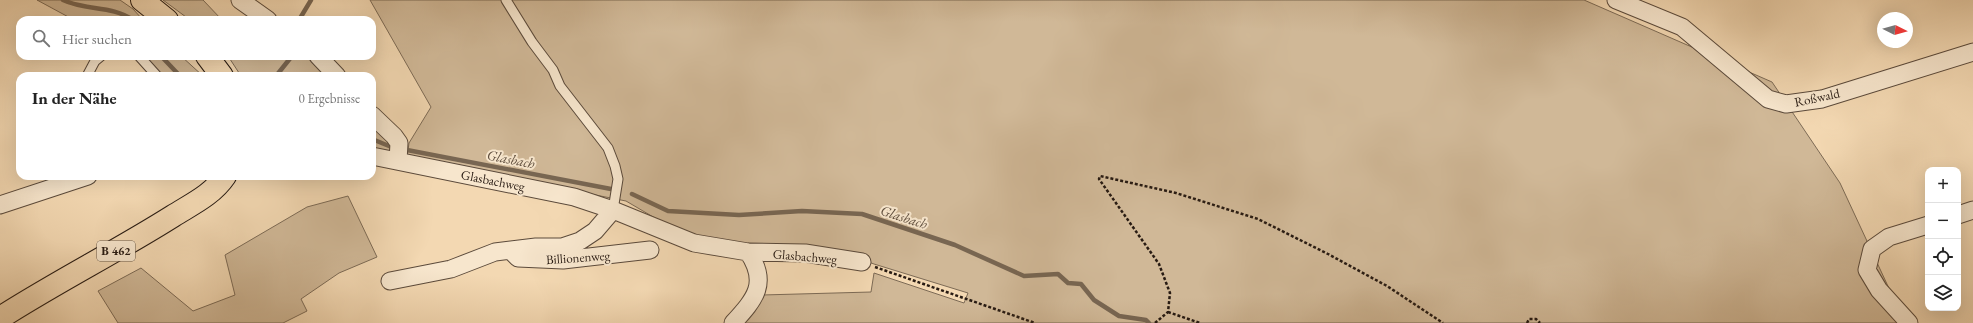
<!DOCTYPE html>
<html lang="de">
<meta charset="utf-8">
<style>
:root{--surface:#fff;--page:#f2f2f2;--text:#222;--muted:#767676;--line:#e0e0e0}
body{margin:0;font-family:"EB Garamond",serif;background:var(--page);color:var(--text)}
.controls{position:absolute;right:12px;bottom:12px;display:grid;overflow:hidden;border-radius:8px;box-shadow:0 4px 16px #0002}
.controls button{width:36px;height:36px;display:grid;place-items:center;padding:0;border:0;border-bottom:1px solid var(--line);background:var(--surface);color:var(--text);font:20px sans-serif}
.compass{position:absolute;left:1877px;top:12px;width:36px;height:36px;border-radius:50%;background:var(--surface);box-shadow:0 4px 16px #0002;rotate:95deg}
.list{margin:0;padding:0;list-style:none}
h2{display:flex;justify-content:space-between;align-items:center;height:52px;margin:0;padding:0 16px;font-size:17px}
h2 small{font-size:13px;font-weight:400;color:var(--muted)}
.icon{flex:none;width:22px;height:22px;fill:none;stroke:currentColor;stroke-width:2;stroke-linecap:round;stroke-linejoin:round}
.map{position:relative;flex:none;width:1973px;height:323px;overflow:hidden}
.search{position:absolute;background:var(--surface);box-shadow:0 4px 16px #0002;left:16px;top:16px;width:360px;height:44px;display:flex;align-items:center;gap:10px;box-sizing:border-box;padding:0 14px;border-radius:12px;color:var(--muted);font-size:15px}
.panel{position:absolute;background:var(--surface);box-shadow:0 4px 16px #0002;left:16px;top:72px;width:360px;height:108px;border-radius:12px}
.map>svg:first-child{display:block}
.green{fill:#d0b897;stroke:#7c6a55}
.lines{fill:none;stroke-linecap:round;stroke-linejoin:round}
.stream{stroke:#786652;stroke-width:4.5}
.lane-casing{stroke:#5b4a3b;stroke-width:11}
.street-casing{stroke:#5b4a3b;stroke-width:19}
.primary-casing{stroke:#281b13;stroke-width:24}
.path{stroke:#281b13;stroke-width:2.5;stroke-dasharray:3 2;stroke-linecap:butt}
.lane{stroke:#f7e6cd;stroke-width:9}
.street{stroke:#f7e6cd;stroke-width:17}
.primary{stroke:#f3d8b2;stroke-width:22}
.labels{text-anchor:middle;stroke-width:4;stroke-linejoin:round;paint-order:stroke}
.shield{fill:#f7e6cd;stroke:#66584b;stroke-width:1}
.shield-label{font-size:12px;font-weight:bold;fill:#281b13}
.street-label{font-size:13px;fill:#281b13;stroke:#f7e6cd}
.water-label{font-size:14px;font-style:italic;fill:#5e4d3d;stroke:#f7e6cd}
</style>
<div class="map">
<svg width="1973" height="323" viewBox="0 0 1973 323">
<rect width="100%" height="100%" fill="#f3d8b2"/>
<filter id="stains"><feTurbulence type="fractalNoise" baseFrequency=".005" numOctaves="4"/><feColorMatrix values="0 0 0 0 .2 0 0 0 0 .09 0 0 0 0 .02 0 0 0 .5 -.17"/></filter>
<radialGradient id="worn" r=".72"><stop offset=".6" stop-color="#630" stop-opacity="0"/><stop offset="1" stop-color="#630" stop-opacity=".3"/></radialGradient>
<!-- green -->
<path class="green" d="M37 0H120L133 9 143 20H74Z
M163 0H203L222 20H190Z
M370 0H1584L1772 82 1840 183 1893 297 1900 323H742L762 295 871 292 874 273 964 303 968 293 874 264 842 252 736 244 704 237 672 228 626 201 407 158 409 143 431 107Z
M145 56H181L203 76H162Z
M228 56H312L331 76H241Z
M372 122 389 138 390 151 372 148Z
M348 196 377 257 339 273 301 299 307 311 283 323H118L98 291 141 268 193 311 235 295 225 255 307 207Z"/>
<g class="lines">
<!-- stream -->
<path class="stream" d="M63 0C86 11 112 5 133 20
M299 20 311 0
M161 56 180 76
M276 76 292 56
M372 139 389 146
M407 150 611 189
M632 194 668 211 739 215 802 211 862 214 955 245 1024 276 1058 274 1068 283 1081 284 1094 300 1119 316 1146 320 1149 323"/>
<!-- lane casing -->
<g class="lane-casing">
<path id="lane" d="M506 0 532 42 553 70 560 86 608 148 615 166 618 179 613 210
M139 56 157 76
M87 76 95 61 101 56"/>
</g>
<!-- street casing -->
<g class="street-casing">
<path id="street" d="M240 0 268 20
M1616 0 1682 27 1768 99 1786 104 1822 99 1973 52
M318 56 337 76
M372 115 394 136 399 143 398 161
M372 156 574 197 613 210 694 243 748 252 805 253 862 262
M0 205 88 176
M1958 215 1973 210
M513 253 518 258 563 260 650 250
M390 281 451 269 495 252 536 247H562L580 241 595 231 613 210
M733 323C755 299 769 283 748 252
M1909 323 1879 290 1867 270 1872 249 1889 237 1928 225"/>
</g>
<!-- primary casing -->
<g class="primary-casing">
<path id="primary" d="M142 0 167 20
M207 56 222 76
M0 318C56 282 116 252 173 216 192 204 212 195 225 176"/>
</g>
<!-- path -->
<path class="path" d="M875 267 1035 323
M1168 312 1200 323
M1155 323 1168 312 1170 293 1159 264 1099 179 1100 176 1176 193 1258 219 1328 254 1387 286 1443 323
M1527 323 1529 319H1536L1540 323"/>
<!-- lane -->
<use href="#lane" class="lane"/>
<!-- street -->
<use href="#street" class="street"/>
<!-- primary -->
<use href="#primary" class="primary"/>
</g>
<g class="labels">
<!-- shield labels -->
<rect class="shield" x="97" y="241" width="38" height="20" rx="3"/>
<g class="shield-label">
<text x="116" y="255">B 462</text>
</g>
<!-- street labels -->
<g class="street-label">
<text transform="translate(1817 97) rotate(-12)" y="5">Roßwald</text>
<text transform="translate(493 180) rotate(11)" y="5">Glasbachweg</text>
<text transform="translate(805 256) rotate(5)" y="5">Glasbachweg</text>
<text transform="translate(578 257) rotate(-4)" y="5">Billionenweg</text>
</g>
<!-- water labels -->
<g class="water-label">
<text transform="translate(511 159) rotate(11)" y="5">Glasbach</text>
<text transform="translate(904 217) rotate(18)" y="5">Glasbach</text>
</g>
</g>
<rect width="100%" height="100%" filter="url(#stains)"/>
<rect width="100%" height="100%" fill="url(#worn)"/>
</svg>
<div class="controls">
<button>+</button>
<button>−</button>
<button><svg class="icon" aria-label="locate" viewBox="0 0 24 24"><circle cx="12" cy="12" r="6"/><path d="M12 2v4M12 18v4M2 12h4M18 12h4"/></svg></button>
<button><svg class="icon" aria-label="layers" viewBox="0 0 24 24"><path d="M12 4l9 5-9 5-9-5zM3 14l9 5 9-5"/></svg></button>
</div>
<svg class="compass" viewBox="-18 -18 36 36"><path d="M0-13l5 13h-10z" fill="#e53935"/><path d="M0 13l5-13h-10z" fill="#767676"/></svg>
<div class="search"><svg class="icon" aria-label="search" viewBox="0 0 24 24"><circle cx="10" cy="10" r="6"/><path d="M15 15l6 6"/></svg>Hier suchen</div>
<section class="panel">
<h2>In der Nähe<small>0 Ergebnisse</small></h2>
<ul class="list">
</ul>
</section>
</div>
